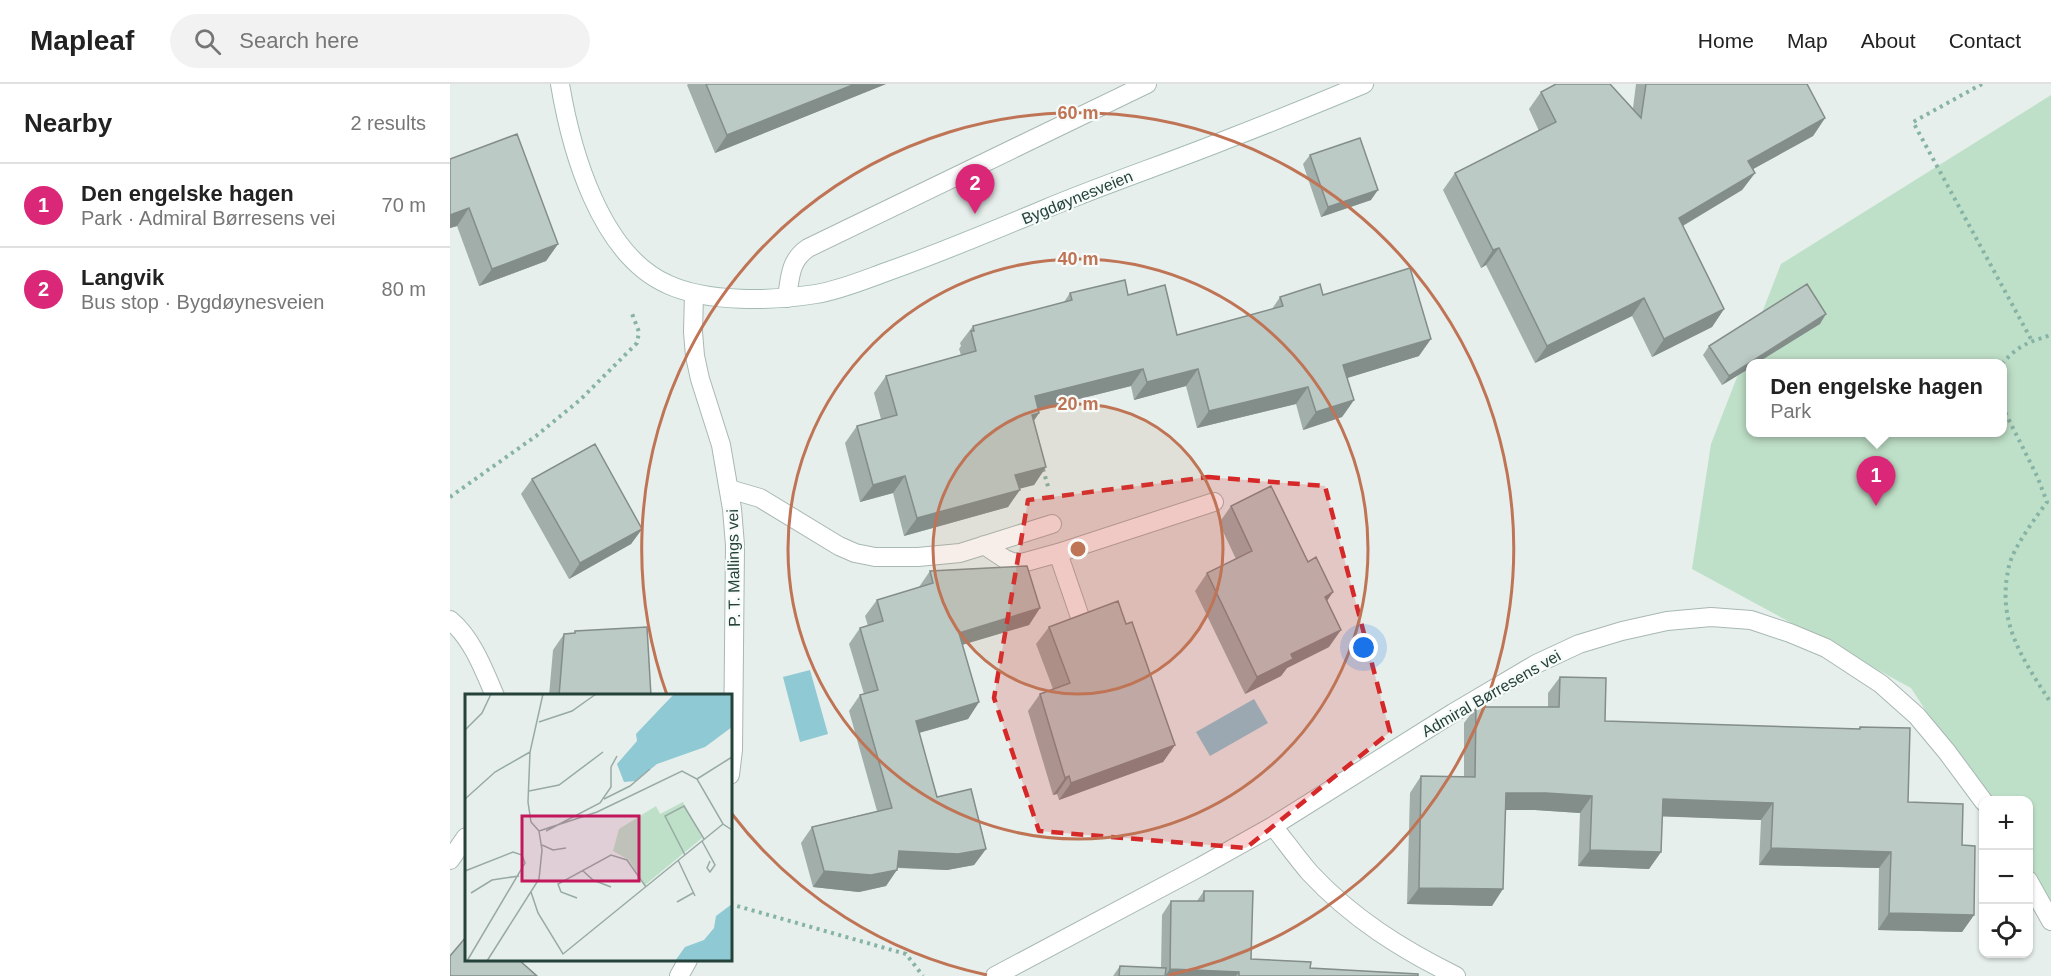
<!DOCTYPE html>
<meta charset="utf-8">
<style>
:root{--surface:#fff;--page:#f2f2f2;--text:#222;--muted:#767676;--line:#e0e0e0;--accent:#db2777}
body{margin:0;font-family:Helvetica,sans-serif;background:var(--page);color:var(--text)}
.controls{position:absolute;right:18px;bottom:18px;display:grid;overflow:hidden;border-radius:12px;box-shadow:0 2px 4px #0004}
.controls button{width:54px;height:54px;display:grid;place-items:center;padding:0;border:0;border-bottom:2px solid var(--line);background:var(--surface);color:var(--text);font:30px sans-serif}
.you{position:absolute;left:914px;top:564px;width:21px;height:21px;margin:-15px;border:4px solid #fff;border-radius:50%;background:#1a73e8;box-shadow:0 0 0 9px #1a73e833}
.badge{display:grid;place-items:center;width:39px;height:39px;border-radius:50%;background:var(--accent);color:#fff;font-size:20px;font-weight:700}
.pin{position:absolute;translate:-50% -50px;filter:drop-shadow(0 2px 3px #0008)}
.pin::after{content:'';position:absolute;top:32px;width:21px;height:18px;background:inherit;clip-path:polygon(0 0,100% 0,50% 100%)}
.popup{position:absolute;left:1296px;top:275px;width:261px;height:78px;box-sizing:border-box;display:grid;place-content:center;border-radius:12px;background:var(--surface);filter:drop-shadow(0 2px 4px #0005);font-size:20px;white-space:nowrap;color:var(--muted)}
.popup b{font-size:22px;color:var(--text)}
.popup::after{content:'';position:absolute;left:50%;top:100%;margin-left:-12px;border:12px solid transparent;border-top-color:var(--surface)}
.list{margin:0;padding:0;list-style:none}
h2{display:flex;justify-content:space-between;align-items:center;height:78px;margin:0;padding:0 24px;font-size:26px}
h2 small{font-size:20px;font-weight:400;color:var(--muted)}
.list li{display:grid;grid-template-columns:39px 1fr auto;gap:18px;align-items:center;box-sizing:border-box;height:84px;padding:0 24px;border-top:2px solid var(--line)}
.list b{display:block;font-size:22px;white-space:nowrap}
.list p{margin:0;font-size:20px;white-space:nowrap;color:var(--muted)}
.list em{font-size:20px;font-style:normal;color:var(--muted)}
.icon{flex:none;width:33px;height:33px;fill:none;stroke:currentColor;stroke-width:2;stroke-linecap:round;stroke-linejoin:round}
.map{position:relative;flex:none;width:1601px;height:892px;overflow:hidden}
header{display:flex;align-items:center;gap:36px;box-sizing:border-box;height:84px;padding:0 30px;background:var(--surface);border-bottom:2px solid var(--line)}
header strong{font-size:28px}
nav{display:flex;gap:33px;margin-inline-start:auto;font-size:21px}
.search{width:420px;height:54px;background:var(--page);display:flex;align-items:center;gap:15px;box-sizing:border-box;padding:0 21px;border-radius:33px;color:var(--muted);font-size:22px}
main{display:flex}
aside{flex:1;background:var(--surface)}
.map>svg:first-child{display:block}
.green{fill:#bfe0c8;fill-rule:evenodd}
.water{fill:#8ec9d4}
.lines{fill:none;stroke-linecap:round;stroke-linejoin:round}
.lane-casing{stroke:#a8b8b2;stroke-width:20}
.street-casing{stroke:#a8b8b2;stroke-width:20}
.secondary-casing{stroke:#a4bbb3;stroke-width:20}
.path{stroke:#86b3a5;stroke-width:4;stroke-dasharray:3 4.5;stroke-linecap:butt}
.lane{stroke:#fff;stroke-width:18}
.street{stroke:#fff;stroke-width:18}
.secondary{stroke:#fff;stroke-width:18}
.wall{fill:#a1aea9}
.shaded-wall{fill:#838d89}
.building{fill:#bbcac4;stroke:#838d89;stroke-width:1.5}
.marked{fill:#d62828;fill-opacity:0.2;stroke:#d62828;stroke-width:4.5;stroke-dasharray:12 8;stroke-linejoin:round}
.ring{fill:none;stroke:#c07456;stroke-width:3}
.labels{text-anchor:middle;stroke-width:4.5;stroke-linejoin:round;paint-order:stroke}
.street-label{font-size:16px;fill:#24423a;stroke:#f7fbf9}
.inset-road{fill:none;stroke:#98aaa4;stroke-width:1.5}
.view{fill:#c2185b;fill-opacity:0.15;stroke:#c2185b;stroke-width:3}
.inset-edge{fill:none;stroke:#24423a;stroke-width:3}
.centre{fill:#c07456;stroke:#f7fbf9;stroke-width:3}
.ring-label{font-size:18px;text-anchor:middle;font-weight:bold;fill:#c07456;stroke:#f7fbf9;stroke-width:4.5;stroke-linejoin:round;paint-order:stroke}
</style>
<header>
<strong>Mapleaf</strong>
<div class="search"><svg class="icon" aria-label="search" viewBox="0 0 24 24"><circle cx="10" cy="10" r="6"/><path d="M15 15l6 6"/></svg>Search here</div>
<nav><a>Home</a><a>Map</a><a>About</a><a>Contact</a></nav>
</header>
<main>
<aside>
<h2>Nearby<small>2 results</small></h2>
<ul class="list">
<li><span class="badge">1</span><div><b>Den engelske hagen</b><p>Park · Admiral Børresens vei</p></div><em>70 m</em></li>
<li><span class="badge">2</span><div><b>Langvik</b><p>Bus stop · Bygdøynesveien</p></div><em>80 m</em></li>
</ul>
</aside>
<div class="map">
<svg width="1601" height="892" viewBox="0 0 1601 892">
<rect width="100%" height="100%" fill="#e6efeb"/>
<!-- green -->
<path class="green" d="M1601 11V819L1579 784 1578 716H1534L1461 604 1242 485 1261 360 1331 180ZM1300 280H1552V348H1300Z"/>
<!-- water -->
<path class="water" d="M360 586 378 650 350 658 333 593Z
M804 615 818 639 760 672 746 648Z"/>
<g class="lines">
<!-- lane casing -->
<g class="lane-casing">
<path id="lane" d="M337 214C340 193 340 176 358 164L697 0
M279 405 310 414 389 462 405 469 425 473H468L510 469 602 440
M534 461 555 475 562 478 572 479 608 469 764 418
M608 469 630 533"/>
</g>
<!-- street casing -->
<g class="street-casing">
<path id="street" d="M244 210 243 248 245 272 250 295 271 361 282 425 285 461 283 666 280 691
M0 536C22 554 34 586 45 612
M823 742C835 757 847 774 860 789 902 834 951 865 1006 892
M0 776 16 753
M1578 796 1601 837
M229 892 238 876
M545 892 750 783 823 742 1003 629 1086 580 1129 560 1172 547 1217 537 1261 533 1301 536 1340 549 1376 564 1431 600 1467 632 1497 668 1534 718"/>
</g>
<!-- secondary casing -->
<g class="secondary-casing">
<path id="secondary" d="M110 0C121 66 150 170 217 200 257 219 323 217 366 210 390 206 414 196 436 188 490 169 542 147 595 125 657 99 721 78 783 53 827 36 871 18 914 0"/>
</g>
<!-- path -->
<path class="path" d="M1532 0 1463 38 1582 257
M1552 280C1568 261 1579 258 1601 251
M1552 322 1587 392 1597 418C1586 433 1563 464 1559 482 1546 538 1572 574 1601 619
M593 385 599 406
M0 413 86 352 130 316 187 259 189 248 181 227
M280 820 456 870 473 892"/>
<!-- lane -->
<use href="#lane" class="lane"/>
<!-- street -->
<use href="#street" class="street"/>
<!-- secondary -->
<use href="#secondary" class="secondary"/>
</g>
<!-- wall -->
<path class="wall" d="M238 0H436L265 69 237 1Z
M1186 0H1357L1375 34 1363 52 1303 85 1305 89 1292 106 1233 142 1274 225 1262 243 1202 273 1182 232 1085 279 1036 181 1031 184 993 106 1005 89 1089 47 1079 25 1091 8 1183 24Z
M860 71 921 116 871 133 853 80Z
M0 75 108 160 96 177 29 202 7 142 0 144Z
M620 209 678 211 727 251 822 225 830 213 873 211 969 272 897 294 904 316 892 333 853 346 846 320 747 344 736 302 684 316 681 302 588 325 589 329 584 337 596 383 584 401 569 404 558 423 454 452 443 409 410 418 395 359 407 342 431 335 424 309 436 292 511 271 509 265 511 262 510 259 523 242 614 218Z
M1370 240 1300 279V284L1272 301 1253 271 1259 262Z
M82 395 192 445 181 460 119 495 71 410Z
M781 422 858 478 877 517 879 563 837 584 831 592 795 610 745 507 757 489 786 475 769 439Z
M480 487 590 524 579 541 512 561 529 618 518 635 469 649 487 713 536 765 524 781 497 786 447 784 436 802 409 808 363 803 351 759 362 743 427 727 399 627 410 611 414 610 399 560 410 544 418 542 415 532 427 516 469 503Z
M676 540 725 661 713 678 609 716 607 710 603 711 578 627 590 610 603 605 586 560 599 543Z
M125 547 201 612H99L103 566 114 550 124 549Z
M1110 593 1155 637 1408 645 1410 643 1458 718 1512 761 1524 831 1512 848 1428 846 1429 784 1309 781 1311 736 1212 732 1211 768 1199 785 1128 782 1130 729 1085 726H1055L1042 822 957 820 960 709 971 692 1014 693V639L1026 623H1098V609Z
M754 807 801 875 860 884 968 892H663L670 882 711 884 712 831 721 817H747Z"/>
<!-- shaded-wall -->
<path class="shaded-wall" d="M405 0H436L265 69 277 51Z
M1375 34 1363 52 1285 95 1298 77Z
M1305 89 1292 106 1217 151 1229 134Z
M928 106 921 116 871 133 878 123Z
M19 124 7 142 0 144V131Z
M108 160 96 177 29 202 42 185Z
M1049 164 1036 181 1031 184 1043 166Z
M1194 214 1182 232 1085 279 1097 262Z
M1274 225 1262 243 1202 273 1214 255Z
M1376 230 1370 240 1307 279H1300V284L1272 301 1279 292Z
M981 255 969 272 881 299 893 281Z
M693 285 681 302 573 329 585 312Z
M748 285 736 302 684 316 697 298Z
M858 303 846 320 747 344 759 327Z
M904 316 892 333 853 346 866 328Z
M589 329 577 346 582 331Z
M596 383 584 401 553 409 565 391Z
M455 392 443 409 410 418 423 401Z
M570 406 558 423 454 452 467 434Z
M192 445 181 460 119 495 130 479Z
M883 508 871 526 875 513Z
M590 524 579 541 498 565 509 549Z
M891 546 879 563 837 584 831 592 795 610 807 593 841 570Z
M529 618 518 635 454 653 466 637Z
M725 661 713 678 609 716 621 699Z
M619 692 607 710 603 711 615 694Z
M1056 709H1096L1142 712 1130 729 1085 726H1044Z
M1213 715 1323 719 1311 736 1201 732Z
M1321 764 1441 768 1429 784 1309 781Z
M536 765 524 781 497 786 437 783 449 767Z
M1140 766 1211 768 1199 785 1128 782Z
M447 786 436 802 409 808 363 803 374 787Z
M969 804 1053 805 1042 822 957 820Z
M1439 829 1524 831 1512 848 1428 846Z
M720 885 789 888 786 892H715Z"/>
<!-- building -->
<path class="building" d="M256 0H405L277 51Z
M1106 0H1160L1191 34 1196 0H1357L1375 34 1298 77 1305 89 1229 134 1274 225 1214 255 1194 214 1097 262 1049 164 1043 166 1005 89 1106 38 1091 8Z
M67 50 108 160 42 185 19 124 0 131V75Z
M910 54 928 106 878 123 860 71Z
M960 184 981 255 893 281 904 316 866 328 858 303 759 327 748 285 697 298 693 285 585 312 589 329 582 331 596 383 565 391 570 406 467 434 455 392 423 401 407 342 447 331 436 292 526 267 521 247H524L523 242 622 216 620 209 675 196 678 211 715 201 727 251 833 222 830 213 870 200 873 211Z
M1357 200 1376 230 1279 292 1259 262Z
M145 360 192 445 130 479 82 395Z
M821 402 858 478 866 473 883 508 875 513 891 546 841 570 843 575 807 593 757 489 802 467 781 422Z
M577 482 590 524 509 549 529 618 466 637 487 713 521 705 536 765 508 770 449 767 447 786 421 791 374 787 362 743 442 724 410 611 428 606 410 544 433 537 427 516 483 499 480 487Z
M668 517 676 540 682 538 725 661 621 699 619 692 615 694 590 610 620 599 599 543Z
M197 543 201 612H109L114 550 125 549V547Z
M1110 593 1156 594 1155 637 1410 645V643L1460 644 1458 718 1513 720 1512 761 1525 762 1524 831 1439 829 1441 768 1321 764 1323 719 1213 715 1211 768 1140 766 1142 712 1096 709H1056L1053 805 969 804 971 692 1025 693 1026 623H1109Z
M754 807H803L801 875 861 878 860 884 968 890V892H789V888L720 885 721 817H754Z
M16 853V876H69L87 892H0V872Z
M670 882 716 884 715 892H669Z"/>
<!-- marked area -->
<path class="marked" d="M758 393 875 402 940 648 796 764 589 747 544 614 578 416Z"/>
<!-- distance rings -->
<circle cx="628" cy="465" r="145" fill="#c07456" fill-opacity=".12"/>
<g class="ring">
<circle cx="628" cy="465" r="145"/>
<circle cx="628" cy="465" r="290"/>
<path d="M537 891A436 436 0 0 1 282 730M217 611A436 436 0 1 1 719 891"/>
</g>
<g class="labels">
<!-- street labels -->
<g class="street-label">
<text transform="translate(627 113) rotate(-22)" y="6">Bygdøynesveien</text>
<text transform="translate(283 484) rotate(-91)" y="6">P. T. Mallings vei</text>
<text transform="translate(1041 609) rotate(-30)" y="6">Admiral Børresens vei</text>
</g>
</g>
<!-- overview -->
<g transform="translate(15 610)">
<rect width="267" height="267" fill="#e6efeb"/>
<path d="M218 108 237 144 180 191 164 166 148 157 154 135 191 112 195 120Z" fill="#bfe0c8"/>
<path d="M209 0H267V33L240 53 192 70 171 87 159 88 152 70 172 47 171 40ZM267 210V267H210L220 253 239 246 249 234 251 222Z" fill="#8ec9d4"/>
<path class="inset-road" d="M74 28 107 17 131 0M0 36 17 19 26 0M232 85 267 63M64 97 94 91 138 58M0 105 30 78 65 58M139 105 165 92 185 75M74 137 132 118 217 77 232 85 258 130 267 136M74 137 66 128 63 108 65 58 78 0M81 137 135 109 146 93V73L152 62M237 147 250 171 245 178 242 174 245 167M77 151 88 156 101 154M220 161 200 122 219 112 239 145M213 166 230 202M117 176 128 186 146 193M0 177 48 158 57 161 60 169 2 267M66 198 73 219 98 260 258 130M6 199 27 186 54 182M112 204 96 198 93 190 146 161 162 166 181 193M212 208 228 199M22 267 74 185 77 156 74 137"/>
<path class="view" d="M57 122H174V187H57Z"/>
<rect width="267" height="267" class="inset-edge"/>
</g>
<circle cx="628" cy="465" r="9" class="centre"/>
<g class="ring-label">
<text x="628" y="35">60 m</text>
<text x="628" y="181">40 m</text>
<text x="628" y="326">20 m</text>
</g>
</svg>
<div class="controls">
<button>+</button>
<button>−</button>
<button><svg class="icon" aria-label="locate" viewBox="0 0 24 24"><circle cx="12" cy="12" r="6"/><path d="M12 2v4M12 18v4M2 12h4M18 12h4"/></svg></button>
</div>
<div class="you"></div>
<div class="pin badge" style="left:1426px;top:422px">1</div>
<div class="popup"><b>Den engelske hagen</b>Park</div>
<div class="pin badge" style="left:525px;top:130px">2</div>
</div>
</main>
